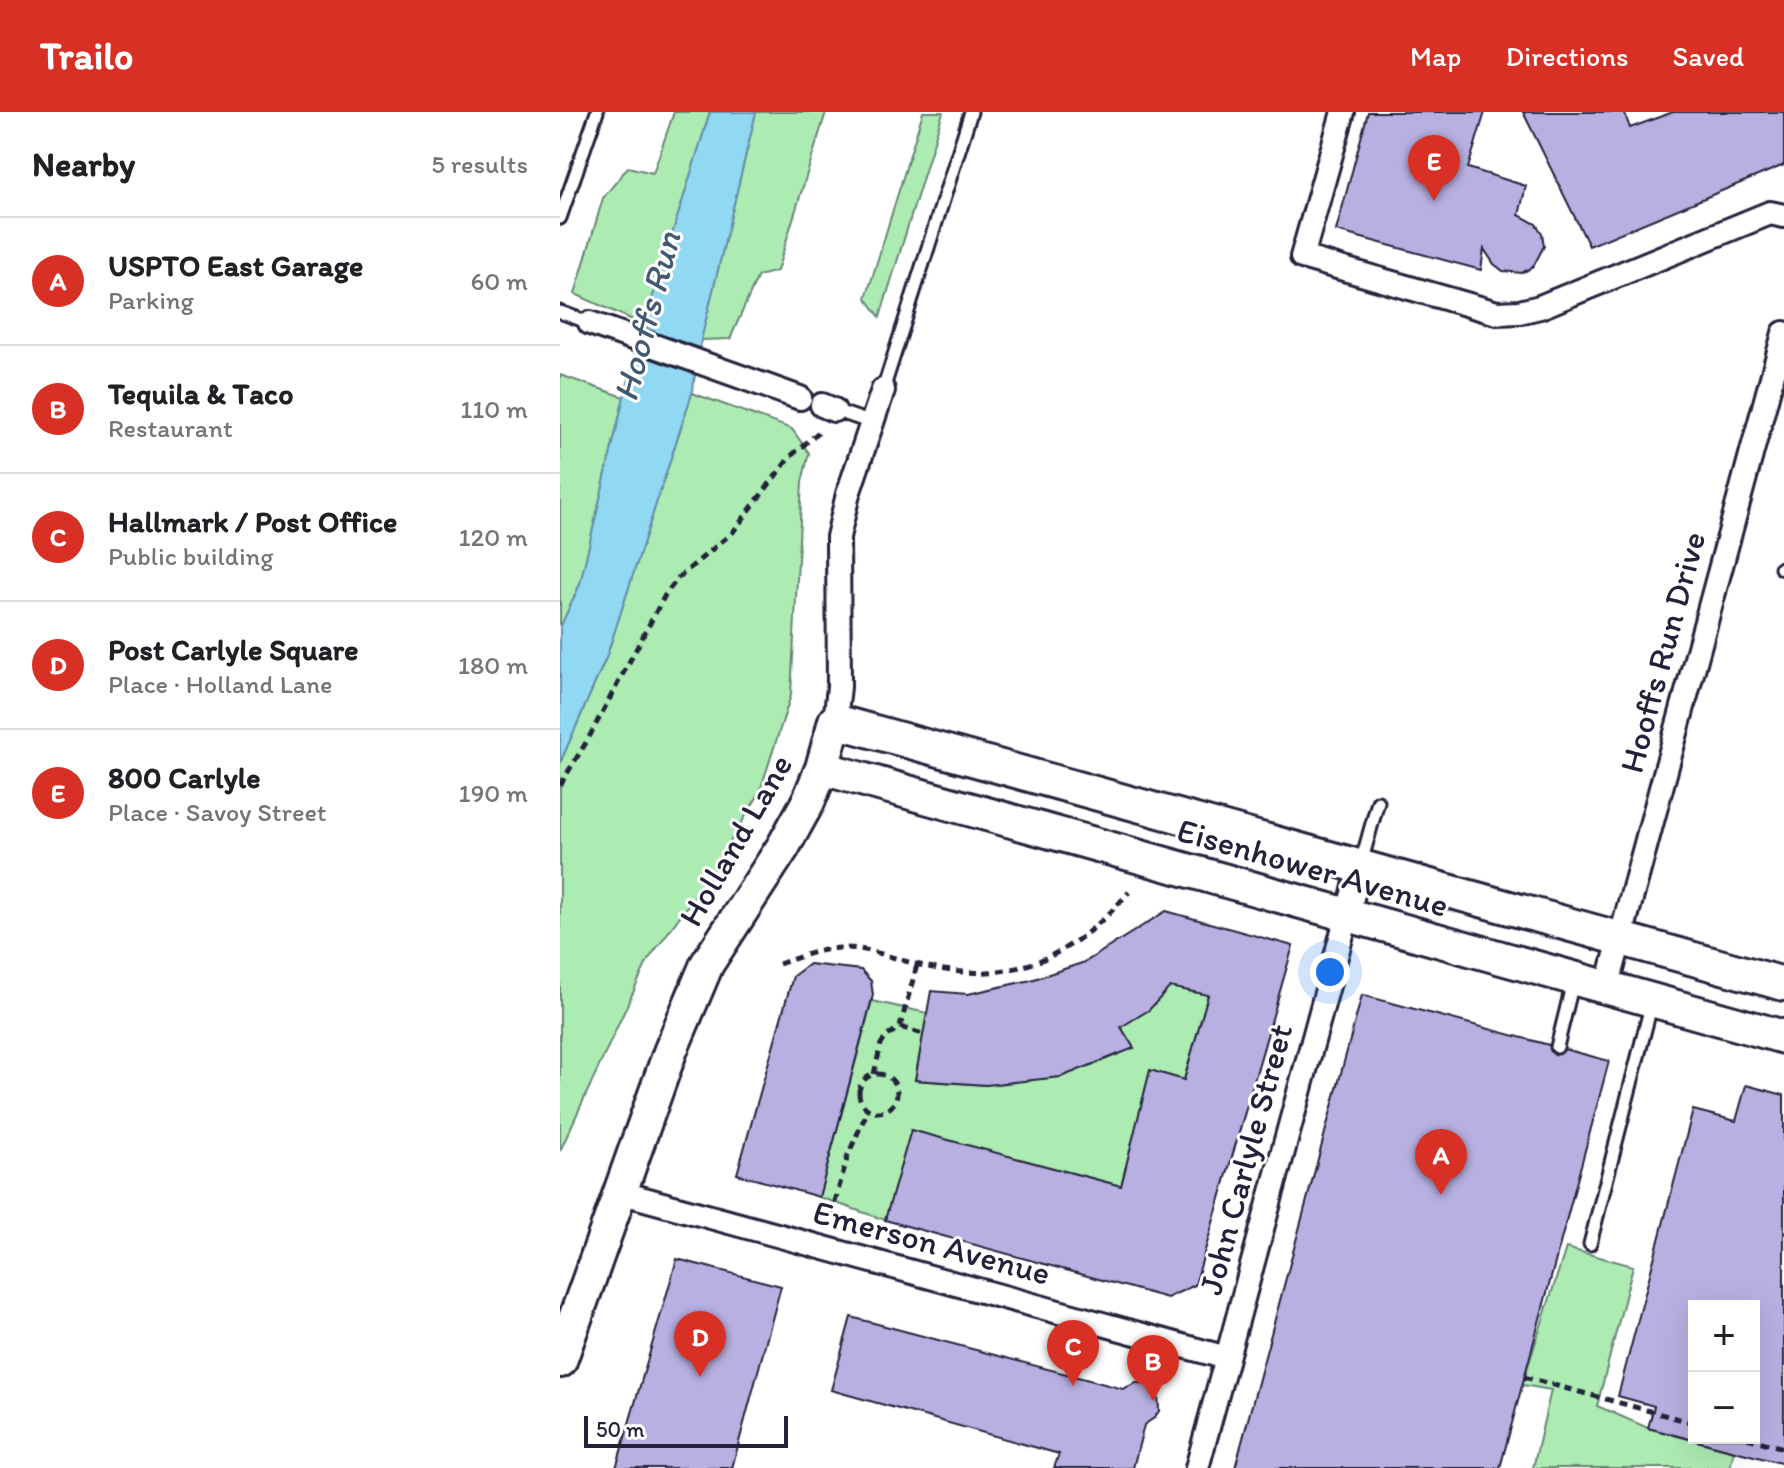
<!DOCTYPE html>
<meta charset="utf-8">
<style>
:root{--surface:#fff;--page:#f2f2f2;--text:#202124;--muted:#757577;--line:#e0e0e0;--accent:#d93025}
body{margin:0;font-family:Itim,sans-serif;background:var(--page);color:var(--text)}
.controls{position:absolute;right:24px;bottom:24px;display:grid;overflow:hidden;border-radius:0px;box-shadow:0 8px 32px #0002}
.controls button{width:72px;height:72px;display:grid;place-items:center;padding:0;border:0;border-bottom:2px solid var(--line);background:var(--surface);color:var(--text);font:40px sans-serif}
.scale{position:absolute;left:24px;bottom:20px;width:204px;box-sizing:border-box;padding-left:8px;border:4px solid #22223b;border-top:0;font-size:22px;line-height:28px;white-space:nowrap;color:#22223b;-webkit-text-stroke:6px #fff;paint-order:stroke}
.you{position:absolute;left:770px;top:860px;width:28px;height:28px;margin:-20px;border:6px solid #fff;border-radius:50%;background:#1a73e8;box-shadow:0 0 0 12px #1a73e833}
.badge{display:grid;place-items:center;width:52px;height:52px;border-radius:50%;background:var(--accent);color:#fff;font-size:26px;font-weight:700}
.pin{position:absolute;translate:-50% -66px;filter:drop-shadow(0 2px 4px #0008)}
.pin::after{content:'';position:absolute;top:42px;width:28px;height:24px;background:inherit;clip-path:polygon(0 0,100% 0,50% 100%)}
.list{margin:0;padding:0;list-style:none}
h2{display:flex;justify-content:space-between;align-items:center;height:104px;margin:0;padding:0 32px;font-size:34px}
h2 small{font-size:26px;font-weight:400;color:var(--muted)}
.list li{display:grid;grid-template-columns:52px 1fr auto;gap:24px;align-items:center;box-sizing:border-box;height:128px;padding:0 32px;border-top:2px solid var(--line)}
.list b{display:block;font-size:30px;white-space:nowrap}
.list p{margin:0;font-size:26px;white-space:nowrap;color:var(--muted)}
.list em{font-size:26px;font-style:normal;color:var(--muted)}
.map{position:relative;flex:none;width:1224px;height:1356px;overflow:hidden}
header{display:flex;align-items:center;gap:48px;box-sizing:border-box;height:112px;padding:0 40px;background:var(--accent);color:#fff}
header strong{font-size:38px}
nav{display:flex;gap:44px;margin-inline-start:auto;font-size:28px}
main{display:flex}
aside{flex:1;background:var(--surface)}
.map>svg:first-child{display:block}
.green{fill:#acebb2;stroke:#678676;stroke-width:2}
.water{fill:#91d8f3;stroke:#658fa9;stroke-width:2}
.building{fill:#b7b0e1;stroke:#22223b;stroke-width:2;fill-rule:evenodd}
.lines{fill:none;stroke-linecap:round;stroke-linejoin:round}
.lane-casing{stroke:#22223b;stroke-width:17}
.street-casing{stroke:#22223b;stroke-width:28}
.secondary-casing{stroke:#22223b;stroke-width:38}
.path{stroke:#22223b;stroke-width:5;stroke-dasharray:8 6;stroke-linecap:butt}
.lane{stroke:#fff;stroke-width:11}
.street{stroke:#fff;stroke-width:22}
.secondary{stroke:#fff;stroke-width:32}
.labels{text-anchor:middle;stroke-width:6;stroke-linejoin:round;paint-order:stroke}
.street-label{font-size:34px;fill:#22223b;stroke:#fff}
.water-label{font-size:36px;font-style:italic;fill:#435972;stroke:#fff}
</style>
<header>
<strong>Trailo</strong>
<nav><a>Map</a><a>Directions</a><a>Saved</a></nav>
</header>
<main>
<aside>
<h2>Nearby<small>5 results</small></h2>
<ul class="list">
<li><span class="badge">A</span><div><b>USPTO East Garage</b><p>Parking</p></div><em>60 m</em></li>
<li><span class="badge">B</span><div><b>Tequila &amp; Taco</b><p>Restaurant</p></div><em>110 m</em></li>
<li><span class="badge">C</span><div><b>Hallmark / Post Office</b><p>Public building</p></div><em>120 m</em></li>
<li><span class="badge">D</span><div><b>Post Carlyle Square</b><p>Place · Holland Lane</p></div><em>180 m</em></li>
<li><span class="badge">E</span><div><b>800 Carlyle</b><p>Place · Savoy Street</p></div><em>190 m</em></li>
</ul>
</aside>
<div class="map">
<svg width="1224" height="1356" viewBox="0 0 1224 1356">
<rect width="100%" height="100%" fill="#fff"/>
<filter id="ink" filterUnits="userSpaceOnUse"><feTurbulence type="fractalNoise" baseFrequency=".0125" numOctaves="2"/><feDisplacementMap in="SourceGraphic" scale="16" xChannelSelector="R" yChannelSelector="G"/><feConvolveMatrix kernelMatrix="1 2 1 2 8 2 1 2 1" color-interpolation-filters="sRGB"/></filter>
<g filter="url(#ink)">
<!-- green -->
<path class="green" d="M114 0H150L84 213 15 182 43 86 68 55 93 61Z
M196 0H266L217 159 198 164 170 227 141 228Z
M363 0H383L320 205 306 186Z
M0 263 64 285 20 472 0 516Z
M132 281 232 317 249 341 242 370 231 583 199 682 150 763 88 848 0 1039V651L46 546Z
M610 875 648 883 624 968 591 959 561 1074 352 1019 325 1108 259 1085 312 889 367 901 355 968 426 973 561 915Z
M1006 1136 1073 1154 1037 1294 1088 1316 1174 1339 1170 1356H973L991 1278 962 1273Z"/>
<!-- water -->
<path class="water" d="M150 0H196L141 228 132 281 46 546 0 651V516L20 472 64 285 84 213Z"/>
<!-- building -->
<path class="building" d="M808 0H925L908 56 966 74 959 103 976 112 982 121 984 134 973 155 962 161 943 159 934 152 924 137 921 158 776 119Z
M963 0H1064L1070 16 1113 0H1224V53L1029 134Z
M606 799 733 834 635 1173 607 1186 325 1108 351 1018 561 1074 590 958 624 968 648 883 610 875 589 898 561 915 574 936 501 965 426 973 355 968 371 879 408 882 471 868 525 850Z
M249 852 301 858 311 869 313 883 259 1085 177 1062 233 864Z
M802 883 1049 949 940 1356H675Z
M1186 973 1224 983V1352L1088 1316 1094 1294 1058 1284 1133 998 1176 1009ZM1134 1194H1194V1326H1134Z
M117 1147 221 1174 172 1356H56Z
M291 1205 563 1277 576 1271H585L598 1283 599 1299 594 1306 584 1313 573 1356H494L499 1342 271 1278Z"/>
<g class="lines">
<!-- lane casing -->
<g class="lane-casing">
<path id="lane" d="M0 106 37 0
M0 200 30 211
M323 278 411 0
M274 298 312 311
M1221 456 1224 457
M801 751 818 690
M997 935 1013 870
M1030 1132 1092 890"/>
</g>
<!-- street casing -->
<g class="street-casing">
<path id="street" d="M783 0 742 145 937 201 959 200 980 195 1210 101 1224 104
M30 211 240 286
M262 293 274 298
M275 609 279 575 278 425 288 382 323 278
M1047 876 1224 221
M59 1080 667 1246
M637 1356 800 756"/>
</g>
<!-- secondary casing -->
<g class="secondary-casing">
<path id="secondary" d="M262 656 1224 925
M0 1249 110 940 147 852 223 735 248 690 262 656 275 609 1224 872"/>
</g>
<!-- path -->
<path class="path" d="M0 673 27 629 105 483 118 466 173 420 230 345 262 317
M219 852C240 845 261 836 284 836 310 836 332 846 356 852 446 876 511 848 569 780
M340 915 363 922
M299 981a19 19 0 1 1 38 0a19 19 0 1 1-38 0Z
M314 962 321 932 327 924 340 915 357 853
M271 1104 288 1043 308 998
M964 1265 1134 1311
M1187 1326 1224 1336"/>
<!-- lane -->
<use href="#lane" class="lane"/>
<!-- street -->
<use href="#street" class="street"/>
<!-- secondary -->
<use href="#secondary" class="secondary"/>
</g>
</g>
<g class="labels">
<!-- street labels -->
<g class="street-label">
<text transform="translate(1102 540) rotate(-75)" y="12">Hooffs Run Drive</text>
<text transform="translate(175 728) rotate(-60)" y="12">Holland Lane</text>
<text transform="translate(753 755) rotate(16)" y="12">Eisenhower Avenue</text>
<text transform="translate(685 1047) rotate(-75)" y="12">John Carlyle Street</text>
<text transform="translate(372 1130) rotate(15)" y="12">Emerson Avenue</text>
</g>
<!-- water labels -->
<g class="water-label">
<text transform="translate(86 204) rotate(-75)" y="13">Hooffs Run</text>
</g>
</g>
</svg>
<div class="controls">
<button>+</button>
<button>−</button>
</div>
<div class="scale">50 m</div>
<div class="you"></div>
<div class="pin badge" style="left:881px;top:1083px">A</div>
<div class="pin badge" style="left:593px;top:1289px">B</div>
<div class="pin badge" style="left:513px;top:1274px">C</div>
<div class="pin badge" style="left:140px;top:1265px">D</div>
<div class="pin badge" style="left:874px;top:89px">E</div>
</div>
</main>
